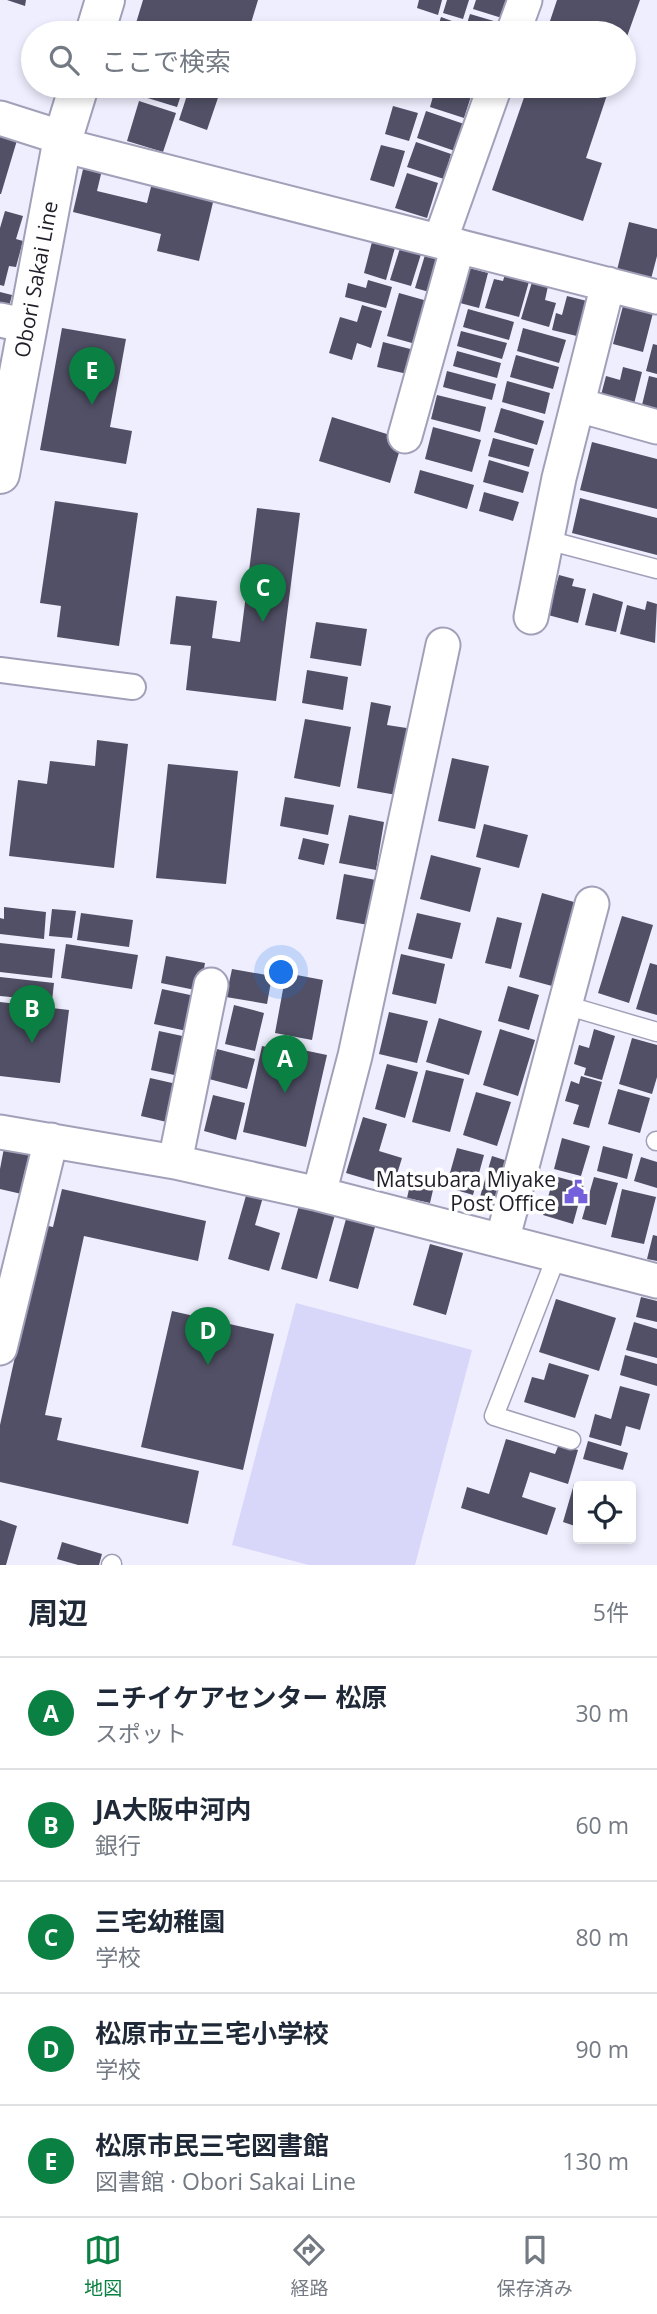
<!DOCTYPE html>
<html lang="ja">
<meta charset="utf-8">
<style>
:root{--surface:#fff;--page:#f2f2f3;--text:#1f2937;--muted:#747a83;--line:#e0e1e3;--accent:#0b8043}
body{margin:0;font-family:"Open Sans","Noto Sans JP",sans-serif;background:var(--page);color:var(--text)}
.controls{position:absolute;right:21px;bottom:21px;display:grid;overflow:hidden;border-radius:7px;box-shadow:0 4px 10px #0003}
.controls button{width:63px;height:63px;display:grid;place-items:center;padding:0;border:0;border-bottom:2px solid var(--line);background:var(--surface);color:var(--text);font:35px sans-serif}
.you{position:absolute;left:282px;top:973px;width:24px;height:24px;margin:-18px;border:5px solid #fff;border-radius:50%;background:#1a73e8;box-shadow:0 0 0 10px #1a73e833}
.badge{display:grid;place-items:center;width:46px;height:46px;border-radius:50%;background:var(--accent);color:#fff;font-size:23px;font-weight:700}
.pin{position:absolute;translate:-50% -58px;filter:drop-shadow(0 2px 4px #0008)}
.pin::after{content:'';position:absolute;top:37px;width:24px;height:21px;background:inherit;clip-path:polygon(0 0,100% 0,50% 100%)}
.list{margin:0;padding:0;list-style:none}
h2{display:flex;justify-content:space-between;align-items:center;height:91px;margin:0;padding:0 28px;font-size:30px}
h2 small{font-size:23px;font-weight:400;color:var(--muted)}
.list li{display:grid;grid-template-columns:46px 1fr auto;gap:21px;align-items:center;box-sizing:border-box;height:112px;padding:0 28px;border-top:2px solid var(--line)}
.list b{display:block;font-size:26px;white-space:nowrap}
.list p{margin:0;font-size:23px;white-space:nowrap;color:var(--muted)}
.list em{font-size:23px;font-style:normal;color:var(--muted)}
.icon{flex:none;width:38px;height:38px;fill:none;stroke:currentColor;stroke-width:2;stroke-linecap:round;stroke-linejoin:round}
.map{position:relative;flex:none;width:657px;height:1565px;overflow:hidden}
.search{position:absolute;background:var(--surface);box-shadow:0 4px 10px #0003;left:21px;right:21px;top:21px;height:77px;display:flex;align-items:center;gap:18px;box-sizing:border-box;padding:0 24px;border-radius:38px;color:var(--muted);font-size:26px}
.sheet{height:651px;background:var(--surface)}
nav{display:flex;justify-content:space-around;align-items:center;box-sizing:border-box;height:98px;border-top:2px solid var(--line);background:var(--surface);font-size:19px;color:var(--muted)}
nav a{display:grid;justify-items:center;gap:4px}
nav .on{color:var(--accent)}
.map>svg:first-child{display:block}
.green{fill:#d8d7fa}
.building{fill:#515066}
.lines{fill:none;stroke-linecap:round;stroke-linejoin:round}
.service-casing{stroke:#a1a0b9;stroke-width:21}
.pedestrian-casing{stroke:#a1a0b9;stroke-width:28}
.minor-casing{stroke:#a1a0b9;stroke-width:37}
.secondary-casing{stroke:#a1a0b9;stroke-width:42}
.service{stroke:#fff;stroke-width:18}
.pedestrian{stroke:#fff;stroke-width:24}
.minor{stroke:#fff;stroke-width:33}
.secondary{stroke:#fff;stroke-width:38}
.labels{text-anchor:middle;stroke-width:7;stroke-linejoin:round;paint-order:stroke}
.street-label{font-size:21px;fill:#201f29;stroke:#fff}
.poi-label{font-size:21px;fill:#201f29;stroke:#fff;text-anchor:end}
</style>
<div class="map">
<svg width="657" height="1565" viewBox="0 0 657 1565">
<rect width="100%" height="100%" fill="#eeeefe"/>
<!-- green -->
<path class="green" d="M296 1303 472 1350 415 1565H309L232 1545Z"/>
<!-- building -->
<path class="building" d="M7 0H26L25 6Z
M143 0H258L248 33H133Z
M419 0H442L438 15 417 8Z
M447 0H469L463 19 443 13Z
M476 0H511L505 19 473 9Z
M557 0H640L624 45V33H546Z
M470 14 504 24 501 33H464Z
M441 17 460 24 456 33H436Z
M145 86H184L177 107 141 96Z
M190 86H222L207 130 179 120Z
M436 86H447L472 93 464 118 430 107Z
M528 86H610L586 158 602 163 583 221 492 190Z
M139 101 176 113 163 152 127 141Z
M393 106 418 113 409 141 385 134Z
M426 111 464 124 455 151 417 138Z
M0 132 18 137 1 194H0Z
M416 142 451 154 444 179 407 167Z
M381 145 405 151 394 187 370 180Z
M84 165 102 170 97 191 147 203 153 179 215 194 199 261 157 251 161 234 73 212Z
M407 173 438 183 427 218 395 208Z
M5 211 23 216 16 239 23 241 16 267 9 266 4 286 0 285V228Z
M629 222 657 229V256L651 279 617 270Z
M373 238 396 244 386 280 364 273Z
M401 245 422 251 411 286 390 280Z
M425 255 450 262 440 295 415 288Z
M469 268 488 273 479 308 460 303Z
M506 271 530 278 519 317 485 308 494 279 503 281Z
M368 280 392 287 386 308 345 297 348 283 366 288Z
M532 282 548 286 545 300 556 303 549 327 521 319Z
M0 292 12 295 7 315 0 314Z
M399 293 431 302 419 345 387 336Z
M567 296 587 301 581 320 589 322 585 338 552 330 556 313 562 315Z
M624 302 654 309 643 352 613 344Z
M362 305 382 311 371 348 357 343 352 360 329 353 340 317 357 322Z
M468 309 514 322 509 340 463 327Z
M62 328 126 339 110 427 132 431 126 464 40 450Z
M523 328 566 340 559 363 517 351Z
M461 331 507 343 502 359 457 346Z
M383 342 422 352 416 376 377 367Z
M653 344 657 345V374L646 371Z
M457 351 501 363 497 378 453 366Z
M516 355 559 367 553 389 510 377Z
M623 367 642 372 634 404 601 395 606 376 620 380Z
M447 371 496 384 492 400 443 387Z
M649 376 657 378V409L642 405Z
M507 381 550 393 545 414 502 402Z
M437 395 486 407 480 432 431 419Z
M501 408 544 421 537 445 494 432Z
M332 417 403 439 390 483 319 461Z
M433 427 481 440 472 472 425 459Z
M493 438 534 449 529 467 488 456Z
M592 442 657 459V509L580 490Z
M489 460 529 472 523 493 483 482Z
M420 470 474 485 467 509 414 493Z
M484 492 519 502 513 521 479 511Z
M580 498 657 518V555L572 533Z
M55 501 138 513 119 646 57 637 61 606 40 603Z
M257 508 300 513 276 701 186 690 191 646 170 644 176 596 217 601 212 638 240 642Z
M559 575 574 579 572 586 586 589 578 623 548 615Z
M593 593 623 602 616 632 585 625Z
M647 601 657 604 655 643 620 634 627 605 645 610Z
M316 622 367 629 361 666 310 658Z
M307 670 348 677 343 710 302 703Z
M371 702 391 706 387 725 413 729 402 796 357 788Z
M305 719 351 727 340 787 294 778Z
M97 740 128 744 114 868 9 856 18 780 47 784 50 761 95 766Z
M452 758 489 766 475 829 438 821Z
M168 764 238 771 226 884 156 878Z
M285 797 334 805 328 835 280 826Z
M349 815 384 822 376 870 339 863Z
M484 824 528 835 519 868 476 857Z
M303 838 329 844 324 865 298 859Z
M431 855 481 868 470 912 420 899Z
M344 874 376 880 368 925 336 919Z
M542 893 574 902 552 986 519 977Z
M4 907 46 912 44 939 0 934V918L4 919Z
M52 909 76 911 72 938 49 936Z
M81 913 133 920 129 947 77 940Z
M417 913 461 923 452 959 408 949Z
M622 916 653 925 629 1003 598 993Z
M497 917 522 923 511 969 485 963Z
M0 943 55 949 52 978 0 972Z
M66 944 138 955 132 989 61 978Z
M401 954 445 964 436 1004 392 994Z
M166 956 205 963 200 991 161 983Z
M650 963 657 965V1015L636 1009Z
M232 969 272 976 267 1004 226 997Z
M286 973 323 980 312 1040 275 1033Z
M0 977 54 983 52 1001 0 996Z
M508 986 539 995 529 1030 498 1021Z
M162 989 195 996 187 1031 154 1024Z
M0 1002 69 1010 60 1083 0 1076Z
M234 1005 264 1013 255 1051 225 1044Z
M389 1012 428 1021 417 1063 379 1054Z
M439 1018 482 1031 469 1075 426 1062Z
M500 1029 535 1040 518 1096 483 1085Z
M594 1029 615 1036 602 1080 584 1075 586 1068 574 1064 579 1045 589 1048Z
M159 1031 187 1037 179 1076 151 1070Z
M632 1038 657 1045V1077L652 1094 619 1084Z
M262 1046 302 1055 303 1050 327 1055 306 1147 243 1132Z
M217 1049 255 1059 247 1089 209 1079Z
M387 1064 418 1072 405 1118 375 1109Z
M426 1070 464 1079 450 1132 412 1122Z
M581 1076 602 1082 589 1128 573 1124 579 1105 565 1101 571 1081 579 1084Z
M150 1078 181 1085 171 1123 141 1116Z
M618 1089 650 1098 640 1133 608 1124Z
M476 1092 511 1102 497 1146 463 1135Z
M213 1095 245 1103 236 1140 204 1131Z
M363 1117 387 1124 379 1151 402 1158 393 1187 346 1173Z
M562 1138 590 1146 581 1176 554 1169Z
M603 1146 633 1154 627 1179 597 1171Z
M4 1148 35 1154 26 1195 0 1189V1169Z
M457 1148 484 1155 473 1195 446 1187Z
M492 1156 514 1163 500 1214 477 1207Z
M641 1157 657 1162V1188L634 1181Z
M413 1172 436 1177 430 1203 407 1198Z
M554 1176 584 1184 573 1224 543 1215Z
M594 1177 618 1183 606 1225 582 1219Z
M62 1189 206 1221 198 1261 84 1236 45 1415 62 1418 57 1440 199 1471 188 1524 0 1482V1425L44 1225 53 1227Z
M622 1189 656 1197 644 1244 611 1237Z
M247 1192 263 1197 255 1225 280 1233 269 1271 228 1259Z
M300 1202 336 1211 317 1279 281 1269Z
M346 1219 375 1227 358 1289 329 1281Z
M653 1235 657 1236V1261L647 1259Z
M430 1244 463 1253 446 1315 413 1305Z
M641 1297 657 1301V1322L636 1317Z
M556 1299 616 1318 599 1371 539 1352Z
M172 1311 274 1334 243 1470 141 1447Z
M634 1322 657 1329V1358L626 1350Z
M625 1355 657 1364V1386L620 1375Z
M549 1363 589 1375 575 1418 524 1402 532 1377 544 1380Z
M620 1386 650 1394 640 1430 626 1426 621 1446 589 1437 595 1414 611 1419Z
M506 1439 555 1454 559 1444 578 1450 568 1484 530 1472 522 1497 556 1508 547 1535 461 1508 467 1487 489 1494Z
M588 1441 628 1453 623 1470 583 1459Z
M574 1484 578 1485V1527L563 1522Z
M0 1520 17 1526 6 1565H0Z
M62 1542 102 1554 99 1565H78L57 1559Z"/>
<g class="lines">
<!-- service casing -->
<g class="service-casing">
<path id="service" d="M547 540 657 569
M565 1005 657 1032
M656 1141H657
M557 1255 494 1416 571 1440
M111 1565 112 1564"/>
</g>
<!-- pedestrian casing -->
<g class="pedestrian-casing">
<path id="pedestrian" d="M0 670 133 687"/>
</g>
<!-- minor casing -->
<g class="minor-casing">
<path id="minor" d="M513 33 525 0
M0 118 63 138
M62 145 657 297
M440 241 495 86
M0 320 28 326
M578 405 657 427
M405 436 458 246
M531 617 559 478 608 284
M0 1132 175 1162 319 1194 657 1281
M175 1162 211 985
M319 1194 355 1056 443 645
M502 1241 592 904
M0 1348 51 1140"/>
</g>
<!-- secondary casing -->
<g class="secondary-casing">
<g id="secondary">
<path d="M95 33 105 0"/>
<path id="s1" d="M0 474 63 138 79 86"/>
</g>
</g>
<!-- service -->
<use href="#service" class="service"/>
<!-- pedestrian -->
<use href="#pedestrian" class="pedestrian"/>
<!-- minor -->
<use href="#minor" class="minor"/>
<!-- secondary -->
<use href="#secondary" class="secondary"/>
</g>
<!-- icons -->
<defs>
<g id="civic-bare" transform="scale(1.89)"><path d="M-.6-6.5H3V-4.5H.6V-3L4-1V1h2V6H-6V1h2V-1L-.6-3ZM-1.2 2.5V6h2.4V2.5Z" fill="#7460da" stroke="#fff" stroke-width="2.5" paint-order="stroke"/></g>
</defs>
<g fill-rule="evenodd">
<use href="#civic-bare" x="576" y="1192"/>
</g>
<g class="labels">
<!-- street labels -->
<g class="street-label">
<text dy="7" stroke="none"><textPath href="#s1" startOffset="198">Obori Sakai Line</textPath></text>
</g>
<!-- poi labels -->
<g class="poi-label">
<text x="556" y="1187">Matsubara Miyake<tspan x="556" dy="24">Post Office</tspan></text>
</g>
</g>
</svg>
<div class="controls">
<button><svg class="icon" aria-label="locate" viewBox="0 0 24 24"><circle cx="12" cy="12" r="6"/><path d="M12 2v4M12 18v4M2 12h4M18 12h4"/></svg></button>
</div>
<div class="you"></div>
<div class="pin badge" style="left:285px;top:1093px">A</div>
<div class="pin badge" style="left:32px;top:1043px">B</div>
<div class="pin badge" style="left:263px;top:622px">C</div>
<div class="pin badge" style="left:208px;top:1365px">D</div>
<div class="pin badge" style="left:92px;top:405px">E</div>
<div class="search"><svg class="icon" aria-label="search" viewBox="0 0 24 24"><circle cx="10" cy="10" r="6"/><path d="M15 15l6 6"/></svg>ここで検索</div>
</div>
<section class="sheet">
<h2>周辺<small>5件</small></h2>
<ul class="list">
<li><span class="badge">A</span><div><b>ニチイケアセンター 松原</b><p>スポット</p></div><em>30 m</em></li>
<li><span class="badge">B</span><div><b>JA大阪中河内</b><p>銀行</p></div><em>60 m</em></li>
<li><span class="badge">C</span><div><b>三宅幼稚園</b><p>学校</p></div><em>80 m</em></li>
<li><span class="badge">D</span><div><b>松原市立三宅小学校</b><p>学校</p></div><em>90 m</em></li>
<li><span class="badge">E</span><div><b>松原市民三宅図書館</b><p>図書館 · Obori Sakai Line</p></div><em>130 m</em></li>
</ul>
</section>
<nav>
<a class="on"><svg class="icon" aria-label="map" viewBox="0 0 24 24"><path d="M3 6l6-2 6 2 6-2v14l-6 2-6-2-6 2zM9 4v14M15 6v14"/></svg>地図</a>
<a><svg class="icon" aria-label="directions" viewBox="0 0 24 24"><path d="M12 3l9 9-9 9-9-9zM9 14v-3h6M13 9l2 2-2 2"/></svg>経路</a>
<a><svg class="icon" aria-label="saved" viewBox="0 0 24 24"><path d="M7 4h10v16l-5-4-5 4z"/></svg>保存済み</a>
</nav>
